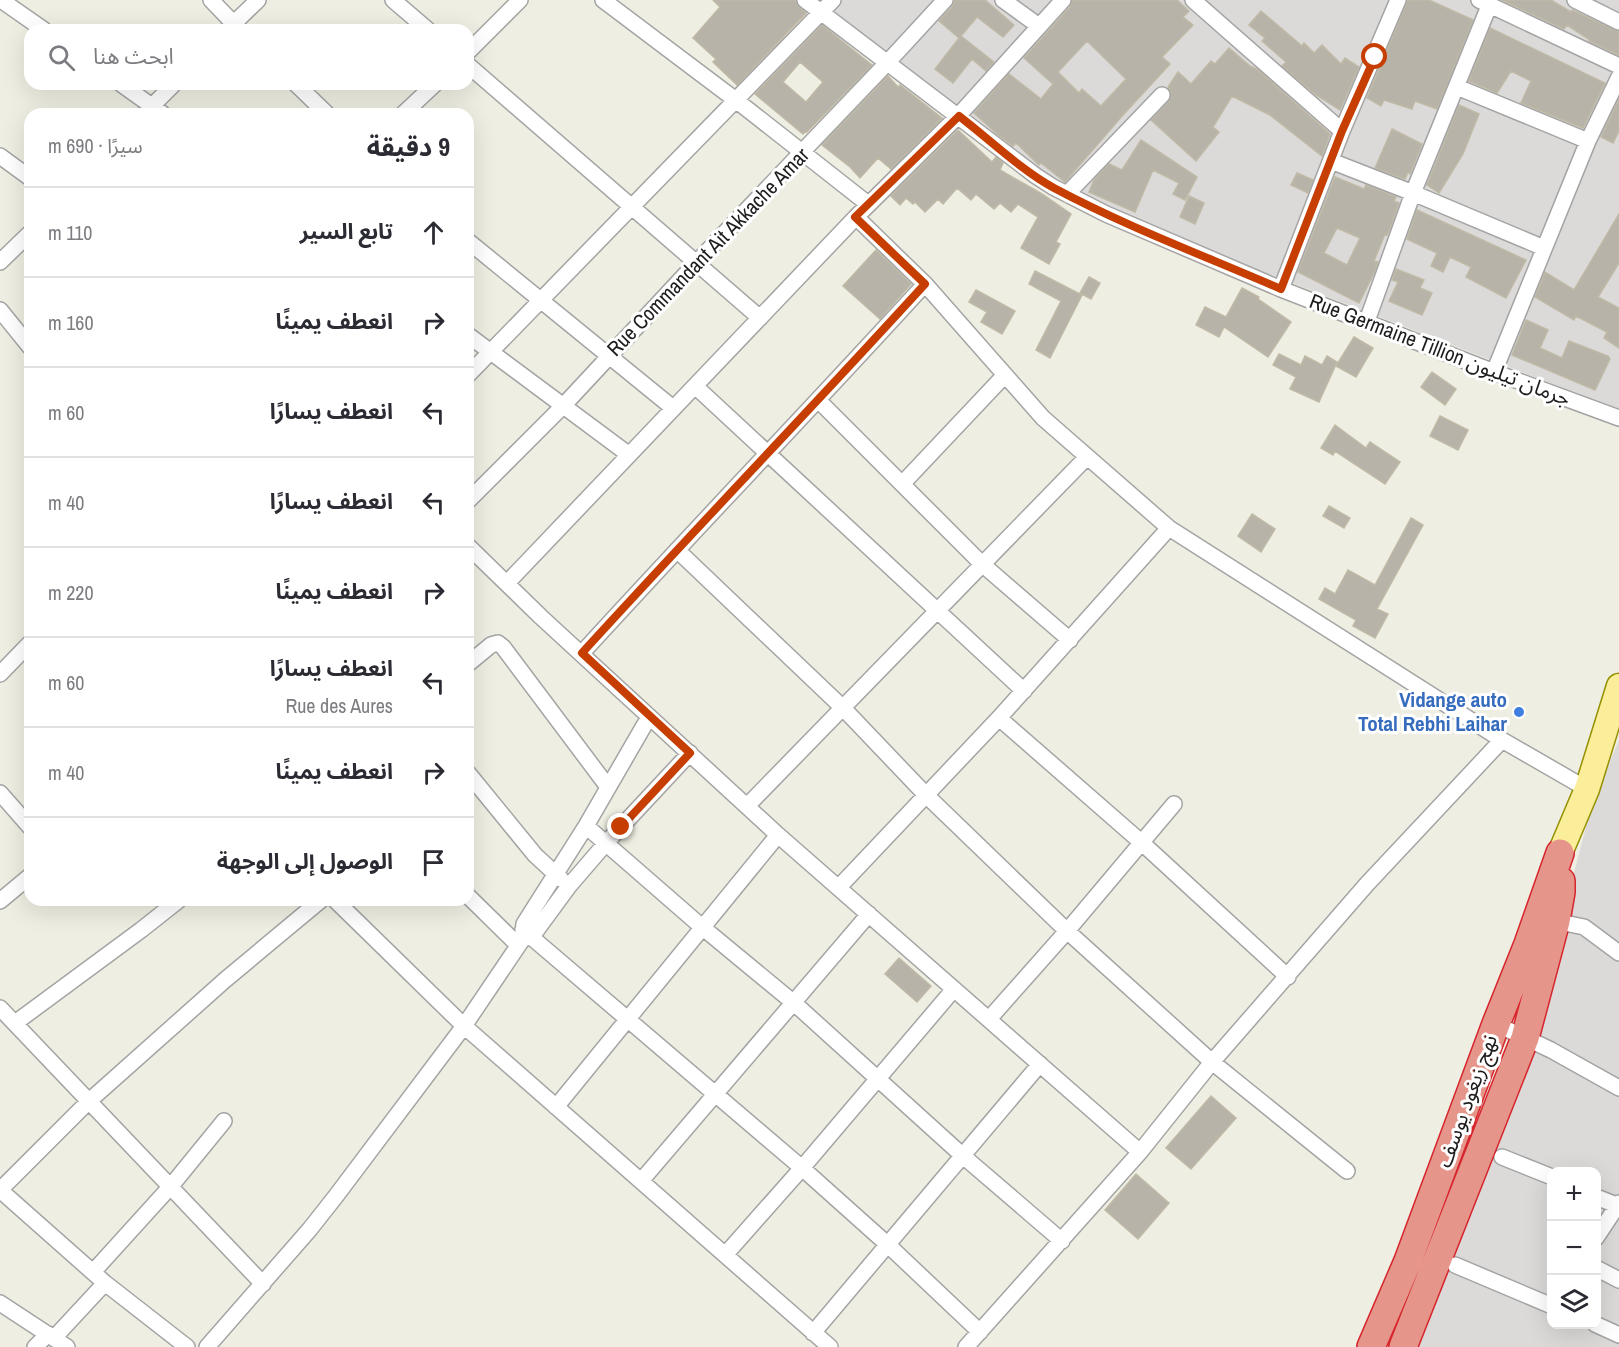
<!DOCTYPE html>
<html lang="ar">
<meta charset="utf-8">
<style>
:root{--surface:#fff;--page:#f2f2f3;--text:#2b2b33;--muted:#7c7c81;--line:#e1e1e2}
body{margin:0;font-family:"Archivo Narrow","Noto Sans Arabic",sans-serif;background:var(--page);color:var(--text);direction:rtl}
.controls{position:absolute;right:18px;bottom:18px;display:grid;overflow:hidden;border-radius:12px;box-shadow:0 6px 24px #0002}
.controls button{width:54px;height:54px;display:grid;place-items:center;padding:0;border:0;border-bottom:2px solid var(--line);background:var(--surface);color:var(--text);font:30px sans-serif}
.stop{position:absolute;width:18px;height:18px;margin:-14px;border:4px solid #c73e02;border-radius:50%;background:#fff}
.stop.end{background:#c73e02;border-color:#fff;box-shadow:0 2px 6px #0008}
.list{margin:0;padding:0;list-style:none}
h2{display:flex;justify-content:space-between;align-items:center;height:78px;margin:0;padding:0 24px;font-size:26px}
h2 small{font-size:20px;font-weight:400;color:var(--muted)}
.list li{display:grid;grid-template-columns:39px 1fr auto;gap:18px;align-items:center;box-sizing:border-box;height:90px;padding:0 24px;border-top:2px solid var(--line)}
.list b{display:block;font-size:22px;white-space:nowrap}
.list p{margin:0;font-size:20px;white-space:nowrap;color:var(--muted)}
.list em{font-size:20px;font-style:normal;color:var(--muted)}
.icon{flex:none;width:33px;height:33px;fill:none;stroke:currentColor;stroke-width:2;stroke-linecap:round;stroke-linejoin:round}
.map{position:relative;flex:none;width:1619px;height:1347px;overflow:hidden;direction:ltr}
.search{position:absolute;background:var(--surface);box-shadow:0 6px 24px #0002;left:24px;top:24px;width:450px;height:66px;display:flex;align-items:center;gap:15px;box-sizing:border-box;padding:0 21px;border-radius:18px;color:var(--muted);font-size:22px}
.panel{position:absolute;background:var(--surface);box-shadow:0 6px 24px #0002;left:24px;top:108px;width:450px;height:798px;border-radius:18px;direction:rtl}
.map>svg:first-child{display:block}
.residential{fill:#dbdad9;fill-rule:evenodd}
.building{fill:#b7b3a8;stroke:#bfb9a5;stroke-width:1.5;fill-rule:evenodd}
.lines{fill:none;stroke-linecap:round;stroke-linejoin:round}
.street-casing{stroke:#a4a4a4;stroke-width:18}
.primary-casing{stroke:#949001;stroke-width:27}
.highway-casing{stroke:#d6252c;stroke-width:30}
.street{stroke:#fff;stroke-width:15}
.primary{stroke:#fbee9a;stroke-width:24}
.highway{stroke:#e5958a;stroke-width:27}
.route{stroke:#c73e02;stroke-width:8}
.shop-dot{fill:#3f7fe0;stroke:#fff;stroke-width:2}
.labels{text-anchor:middle;stroke-width:6;stroke-linejoin:round;paint-order:stroke}
.street-label{font-size:21px;fill:#1d1d1d;stroke:#fff}
.shop-label{font-size:21px;font-weight:bold;fill:#366cbe;stroke:#fff;text-anchor:end}
</style>
<div class="map">
<svg width="1619" height="1347" viewBox="0 0 1619 1347">
<rect width="100%" height="100%" fill="#eeeee2"/>
<!-- residential -->
<path class="residential" d="M801 0H1619V410L1064 194Z
M1619 740V1347H1411L1530 1039 1593 801ZM1552 1172H1596V1324H1552Z"/>
<!-- building -->
<path class="building" d="M713 0H795L799 7 806 13 737 85 713 62 716 59 693 38 720 7Z
M955 0H985L1014 25 1003 37 977 17 961 36 994 62 986 71 972 59 953 83 935 69 959 38 939 21 952 7Z
M1072 0H1177L1189 11 1183 17 1193 25 1162 57 1170 64 1123 115 1065 182 1041 163 1039 165 1016 143 1013 146 997 134 974 113 1009 74 1041 99 1053 84 1024 58 1070 7ZM1087 41 1126 79 1101 106 1082 89 1079 93 1058 72Z
M1408 0H1429L1473 20 1437 109 1415 101 1412 109 1384 100 1381 106 1367 98Z
M1502 0H1551L1571 12 1572 10 1619 32V55L1589 41 1590 40 1567 25 1564 29Z
M1261 11 1302 46 1304 43 1314 53 1322 45 1341 64 1345 58 1359 67 1340 110 1316 95 1282 66 1286 62 1262 41 1265 38 1249 25Z
M822 25 872 65 807 132 806 131 803 134 755 94ZM800 62 823 82 806 102 783 82Z
M1490 28 1605 83 1583 128 1521 103 1531 81 1511 71 1497 93 1469 81Z
M1229 48 1250 66 1258 70 1330 134 1322 156 1270 115 1232 96 1213 127 1219 132 1196 161 1151 120 1169 101 1171 93 1168 87 1178 72 1191 84 1211 61 1215 64Z
M888 76 898 87 900 85 942 118 891 169 878 158 860 178 850 167 822 145Z
M1619 99V131L1613 143 1601 137Z
M1459 105 1479 114 1463 154 1439 193 1427 185Z
M1392 129 1422 144 1410 174 1408 172 1405 179 1375 168Z
M958 130 992 162 996 157 1003 163 1000 170 1042 194 1071 214 1056 242 1060 244 1049 264 1021 248 1038 217 1018 204 1011 212 1000 203 994 209 976 194 971 200 957 188 943 204 938 199 925 212 915 202 913 204 906 198 900 205 891 196Z
M1141 140 1197 177 1185 200 1173 194 1179 183 1153 170 1135 212 1089 192 1094 180 1109 164 1122 170Z
M1297 173 1313 180 1308 193 1291 185Z
M1335 177 1364 189 1366 185 1396 197 1394 201 1399 203 1389 231 1387 235 1385 234 1374 261 1378 262 1374 273 1359 303 1298 272ZM1337 228 1360 238 1347 265 1324 253Z
M1189 196 1204 203 1195 224 1180 217Z
M1417 210 1526 260 1506 298 1466 277 1471 267 1450 257 1443 272 1431 266 1437 253 1407 239Z
M1619 214V263L1598 297 1619 308V348L1604 338 1607 332 1576 316 1574 320 1535 297 1545 272 1574 290Z
M876 250 911 284 880 319 843 286Z
M1396 269 1424 280 1420 288 1432 293 1422 315 1389 301 1398 282 1392 280Z
M1035 271 1082 295 1050 358 1036 350 1061 301 1029 284Z
M1089 277 1100 283 1091 299 1080 293Z
M1242 288 1259 297 1258 299 1291 322 1268 357 1224 327 1219 337 1196 325 1205 307 1226 317Z
M976 290 1015 311 1002 334 981 322 987 312 969 302Z
M1526 320 1548 330 1540 348 1562 358 1569 341 1608 356 1610 359 1595 390 1512 355Z
M1354 337 1373 348 1356 377 1336 366Z
M1279 354 1301 365 1305 356 1322 365 1327 356 1337 362 1319 402 1290 389 1296 377 1273 365Z
M1432 372 1456 389 1445 405 1421 387Z
M1440 416 1468 430 1458 450 1430 436Z
M1335 425 1366 448 1370 442 1400 462 1385 484 1335 451 1333 455 1321 448Z
M1329 506 1350 518 1344 528 1323 516Z
M1252 514 1275 529 1261 552 1238 536Z
M1411 518 1423 525 1377 609 1388 614 1375 638 1353 626 1356 620 1319 599 1325 588 1335 594 1348 570 1375 585Z
M899 958 931 986 917 1002 885 974Z
M1211 1096 1236 1118 1191 1169 1166 1148Z
M1136 1174 1169 1203 1138 1239 1105 1210Z"/>
<g class="lines">
<!-- street casing -->
<g class="street-casing">
<path id="street" d="M1 0 44 30
M211 0 240 30
M393 0 428 30
M603 0 737 101 868 204
M805 0 1036 176 1053 187 1106 214 1281 289 1494 372 1619 418
M1003 0 1039 26
M1193 0 1342 131 1281 289
M1479 0 1619 66
M1575 0 1619 22
M227 30 258 0
M468 52 520 0
M468 65 760 318
M121 84 163 114
M296 84 327 114
M1457 87 1588 141
M144 114 174 84
M403 114 435 84
M1342 131 1398 0
M0 156 30 178
M1331 161 1413 193 1544 248
M1067 194 1162 95
M856 217 925 284 1043 418 1169 528 1502 740
M468 241 673 408
M0 262 30 233
M0 310 30 347
M1367 321 1413 193 1489 6
M468 335 628 454
M1494 372 1588 141 1619 77
M468 375 833 0
M695 386 1024 691
M819 401 982 564 1070 640
M902 484 1004 376
M468 501 563 406 697 262 887 63 945 0
M468 546 541 617 778 835 1140 1152
M677 550 843 708 926 795 1067 931 1212 1062 1347 1171
M507 583 856 217 959 115 1063 0
M582 653C695 529 812 408 925 284
M468 664 491 645 498 643 503 647 608 787
M0 674 30 643
M999 718 1141 842 1288 977
M468 773 535 855 561 879
M0 793 30 827
M747 806 1086 458
M586 826 702 927 794 1003 963 1156 1062 1241
M839 887 999 718 1169 528
M468 896 518 945
M335 900 464 1026 830 1347
M0 901 30 876
M1550 920 1584 927 1619 953
M523 930 802 1168 887 1244 980 1332
M522 940 531 936 536 931 569 886 606 843 690 753
M0 1008 263 1284
M989 1019 1067 931 1174 804
M15 1023 141 930 179 900
M1496 1024 1551 1050 1619 1088
M556 1107 778 835
M1502 1157 1552 1177
M641 1181 869 914
M0 1190 88 1102 225 980 321 900
M0 1190 105 1283 187 1347
M1596 1197 1619 1206
M1596 1238 1619 1203
M725 1255 802 1168 954 989
M1455 1265 1552 1306
M1596 1268 1619 1280
M93 1272 171 1186 224 1121
M0 1303 67 1347
M1595 1324 1619 1335
M813 1333 1040 1064
M54 1338 105 1283
M35 1347 48 1334
M207 1347 310 1229 336 1196 464 1026 522 940 524 924 529 916 586 826 649 717
M966 1347 1140 1152 1212 1062 1367 884 1502 740 1587 789"/>
</g>
<!-- primary casing -->
<g class="primary-casing">
<path id="primary" d="M1560 853 1587 789 1619 686"/>
</g>
<!-- highway casing -->
<g class="highway-casing">
<path id="highway" d="M1371 1347 1408 1261 1496 1024 1528 944 1560 853
M1403 1347 1525 1038 1556 921 1561 892V881"/>
</g>
<!-- street -->
<use href="#street" class="street"/>
<!-- primary -->
<use href="#primary" class="primary"/>
<!-- highway -->
<use href="#highway" class="highway"/>
</g>
<g class="lines">
<!-- route -->
<path class="route" d="M621 827 690 753 582 653C695 529 812 408 925 284L855 217 959 116C989 139 1021 170 1054 188 1127 227 1205 256 1281 289L1342 131 1375 57"/>
</g>
<!-- markers -->
<circle class="shop-dot" cx="1519" cy="712" r="6"/>
<g class="labels">
<!-- street labels -->
<g class="street-label">
<text transform="translate(708 252) rotate(-46)" y="7">Rue Commandant Ait Akkache Amar</text>
<text transform="translate(1440 350) rotate(21)" y="7">Rue Germaine Tillion جرمان تيليون</text>
<text transform="translate(1467 1101) rotate(-70)" y="7">نهج زيغود يوسف</text>
</g>
<!-- shop labels -->
<g class="shop-label">
<text x="1507" y="707">Vidange auto<tspan x="1507" dy="24">Total Rebhi Laihar</tspan></text>
</g>
</g>
</svg>
<div class="controls">
<button>+</button>
<button>−</button>
<button><svg class="icon" aria-label="layers" viewBox="0 0 24 24"><path d="M12 4l9 5-9 5-9-5zM3 14l9 5 9-5"/></svg></button>
</div>
<div class="stop" style="left:1375px;top:57px"></div>
<div class="stop end" style="left:621px;top:827px"></div>
<div class="search"><svg class="icon" aria-label="search" viewBox="0 0 24 24"><circle cx="10" cy="10" r="6"/><path d="M15 15l6 6"/></svg>ابحث هنا</div>
<section class="panel">
<h2>9 دقيقة<small>سيرًا · 690 m</small></h2>
<ul class="list">
<li><svg class="icon" aria-label="ahead" viewBox="0 0 24 24"><path d="M12 20V5M6 11l6-6 6 6"/></svg><div><b>تابع السير</b></div><em>110 m</em></li>
<li><svg class="icon" aria-label="right" viewBox="0 0 24 24"><path d="M7 20v-9h11M14 6l5 5-5 5"/></svg><div><b>انعطف يمينًا</b></div><em>160 m</em></li>
<li><svg class="icon" aria-label="left" viewBox="0 0 24 24"><path d="M17 20v-9H6M10 6l-5 5 5 5"/></svg><div><b>انعطف يسارًا</b></div><em>60 m</em></li>
<li><svg class="icon" aria-label="left" viewBox="0 0 24 24"><path d="M17 20v-9H6M10 6l-5 5 5 5"/></svg><div><b>انعطف يسارًا</b></div><em>40 m</em></li>
<li><svg class="icon" aria-label="right" viewBox="0 0 24 24"><path d="M7 20v-9h11M14 6l5 5-5 5"/></svg><div><b>انعطف يمينًا</b></div><em>220 m</em></li>
<li><svg class="icon" aria-label="left" viewBox="0 0 24 24"><path d="M17 20v-9H6M10 6l-5 5 5 5"/></svg><div><b>انعطف يسارًا</b><p>Rue des Aures</p></div><em>60 m</em></li>
<li><svg class="icon" aria-label="right" viewBox="0 0 24 24"><path d="M7 20v-9h11M14 6l5 5-5 5"/></svg><div><b>انعطف يمينًا</b></div><em>40 m</em></li>
<li><svg class="icon" aria-label="arrive" viewBox="0 0 24 24"><path d="M6 21V4h12l-3 4 3 4H6"/></svg><div><b>الوصول إلى الوجهة</b></div></li>
</ul>
</section>
</div>
